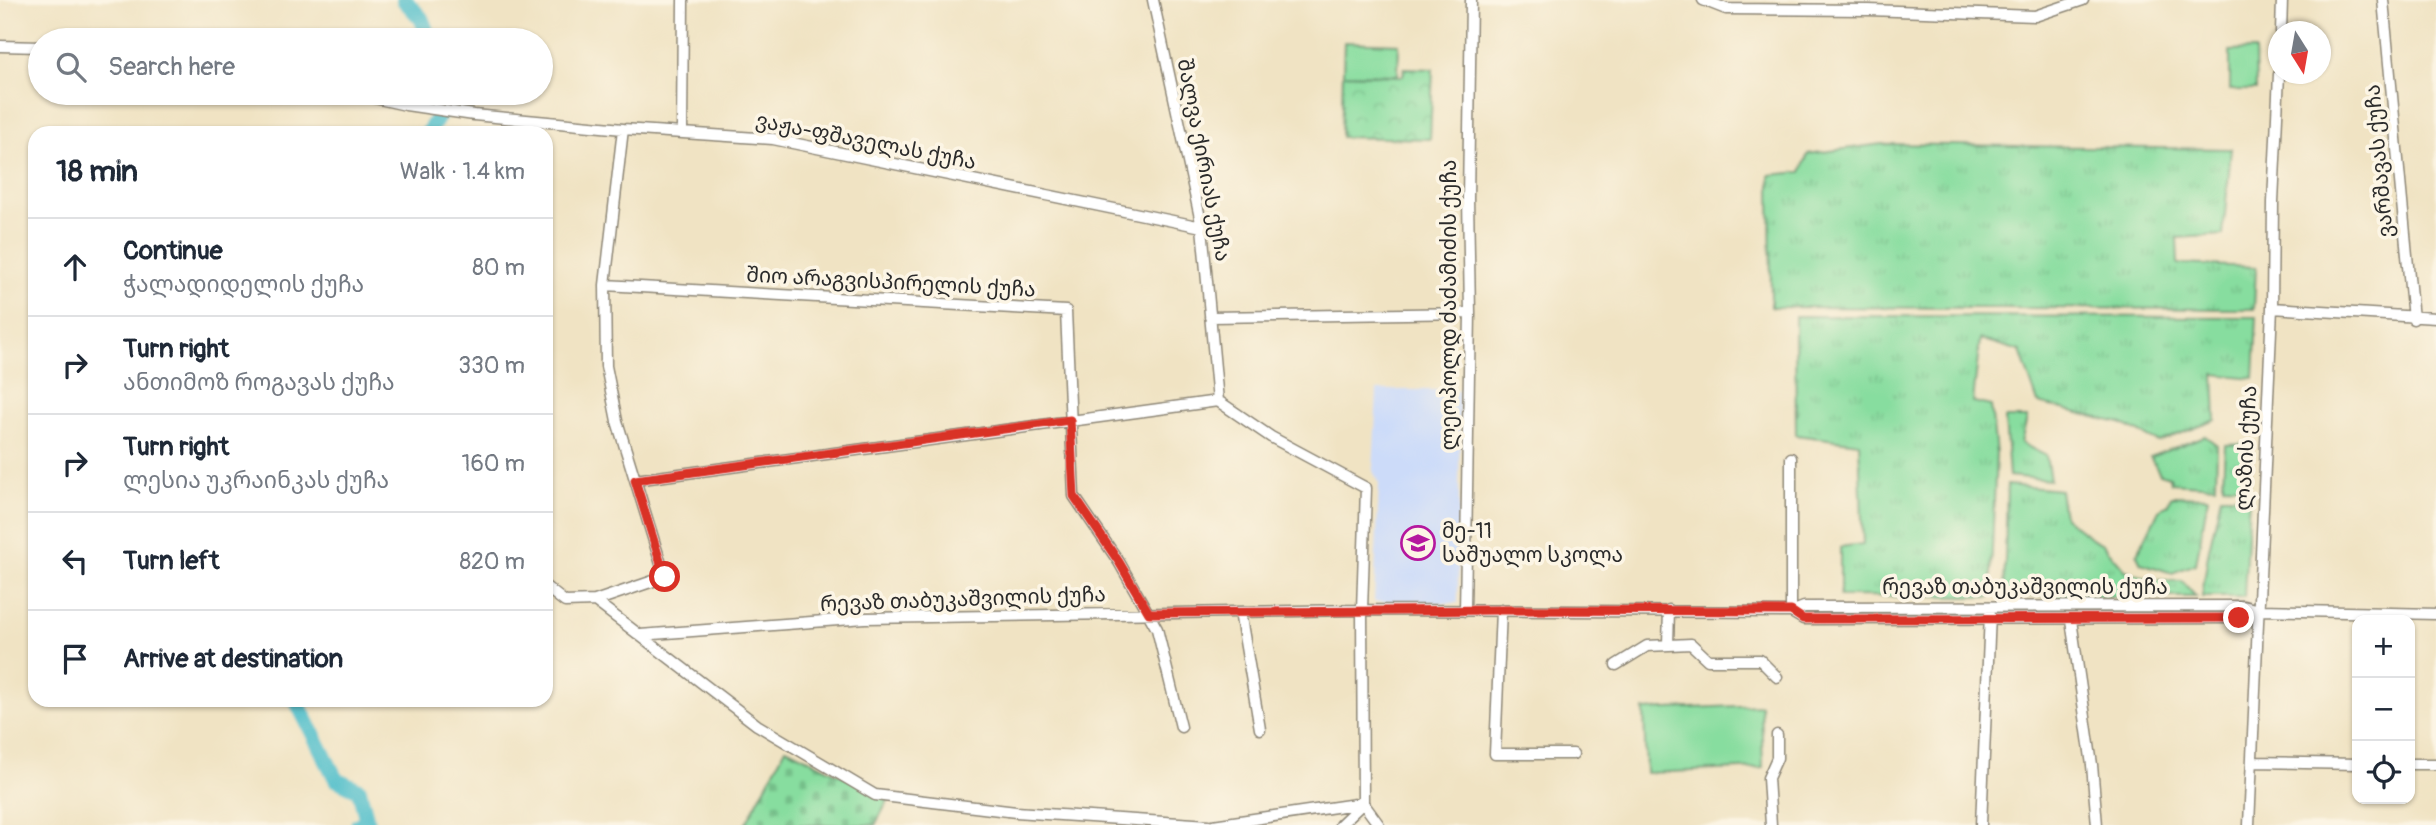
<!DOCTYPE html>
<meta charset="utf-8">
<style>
:root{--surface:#fff;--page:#f2f2f3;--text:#1f2937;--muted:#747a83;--line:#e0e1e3}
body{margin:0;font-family:Pangolin,"Noto Sans Georgian",sans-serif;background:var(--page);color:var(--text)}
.controls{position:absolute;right:21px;bottom:21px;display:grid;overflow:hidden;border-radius:14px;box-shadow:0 2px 5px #0004}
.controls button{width:63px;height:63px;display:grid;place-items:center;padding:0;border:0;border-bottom:2px solid var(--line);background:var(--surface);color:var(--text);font:35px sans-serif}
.compass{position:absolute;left:2268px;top:21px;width:63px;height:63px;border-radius:50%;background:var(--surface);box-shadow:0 2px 5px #0004;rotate:169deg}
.stop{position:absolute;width:21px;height:21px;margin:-16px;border:5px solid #d93025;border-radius:50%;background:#fff}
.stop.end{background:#d93025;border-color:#fff;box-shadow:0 2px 7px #0008}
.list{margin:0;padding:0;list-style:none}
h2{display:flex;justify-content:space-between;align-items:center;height:91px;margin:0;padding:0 28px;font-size:30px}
h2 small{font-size:23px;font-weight:400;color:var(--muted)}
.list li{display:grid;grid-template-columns:46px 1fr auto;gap:21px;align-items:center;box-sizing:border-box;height:98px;padding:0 28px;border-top:2px solid var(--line)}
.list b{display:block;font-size:26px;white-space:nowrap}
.list p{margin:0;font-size:23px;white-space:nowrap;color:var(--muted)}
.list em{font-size:23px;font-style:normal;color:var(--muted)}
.icon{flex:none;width:38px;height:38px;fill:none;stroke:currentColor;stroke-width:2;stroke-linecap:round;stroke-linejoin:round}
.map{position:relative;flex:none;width:2436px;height:825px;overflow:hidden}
.search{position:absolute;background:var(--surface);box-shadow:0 2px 5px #0004;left:28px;top:28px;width:525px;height:77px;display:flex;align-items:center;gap:18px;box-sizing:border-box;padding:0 24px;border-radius:38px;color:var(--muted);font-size:26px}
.panel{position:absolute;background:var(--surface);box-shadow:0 2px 5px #0004;left:28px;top:126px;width:525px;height:581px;border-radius:21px}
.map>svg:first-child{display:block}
.built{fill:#ccdbf9}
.grass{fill:url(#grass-tufts);stroke:#598465;stroke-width:2}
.cemetery{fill:url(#cemetery-stones);stroke:#598465;stroke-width:2}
.park{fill:url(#park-crowns);stroke:#598465;stroke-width:2}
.pitch{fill:#87dd9f;stroke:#598465;stroke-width:2}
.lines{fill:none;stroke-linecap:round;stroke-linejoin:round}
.river{stroke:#52bfcb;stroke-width:16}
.minor-casing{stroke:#8e8777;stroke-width:13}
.minor{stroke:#fff;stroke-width:10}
.route{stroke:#d93025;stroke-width:9}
.labels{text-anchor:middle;stroke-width:7;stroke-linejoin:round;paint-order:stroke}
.street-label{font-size:21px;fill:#2b2b2b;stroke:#fcf5e5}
.poi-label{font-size:21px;fill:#2b2b2b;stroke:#fcf5e5;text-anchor:start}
</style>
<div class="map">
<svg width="2436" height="825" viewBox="0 0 2436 825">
<defs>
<pattern id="grass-tufts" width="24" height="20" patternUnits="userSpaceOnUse" patternTransform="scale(1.75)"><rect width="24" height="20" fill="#87dd9f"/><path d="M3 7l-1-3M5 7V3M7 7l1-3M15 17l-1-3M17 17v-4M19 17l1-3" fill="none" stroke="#75be89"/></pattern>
<pattern id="cemetery-stones" width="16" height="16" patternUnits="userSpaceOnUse" patternTransform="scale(1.75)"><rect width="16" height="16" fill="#87dd9f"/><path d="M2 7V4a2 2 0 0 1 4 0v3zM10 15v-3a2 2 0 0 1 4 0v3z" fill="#75be89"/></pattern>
<pattern id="park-crowns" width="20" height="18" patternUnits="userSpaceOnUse" patternTransform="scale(1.75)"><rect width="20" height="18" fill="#87dd9f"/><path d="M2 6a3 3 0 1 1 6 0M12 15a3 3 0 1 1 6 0" fill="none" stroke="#75be89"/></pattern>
</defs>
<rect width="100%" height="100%" fill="#fcf5e5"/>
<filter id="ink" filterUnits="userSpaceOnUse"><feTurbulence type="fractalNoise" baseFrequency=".0143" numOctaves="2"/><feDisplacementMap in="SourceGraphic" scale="14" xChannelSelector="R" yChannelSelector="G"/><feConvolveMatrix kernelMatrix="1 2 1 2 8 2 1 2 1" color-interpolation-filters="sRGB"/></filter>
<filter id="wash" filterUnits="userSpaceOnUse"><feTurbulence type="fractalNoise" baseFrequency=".00686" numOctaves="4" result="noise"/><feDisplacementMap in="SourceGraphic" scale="28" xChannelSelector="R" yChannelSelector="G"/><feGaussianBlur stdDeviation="1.57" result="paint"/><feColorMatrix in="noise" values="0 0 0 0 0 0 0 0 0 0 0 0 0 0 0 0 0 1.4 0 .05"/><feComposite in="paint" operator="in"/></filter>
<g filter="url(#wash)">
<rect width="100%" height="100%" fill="#f0e3c3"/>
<!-- built -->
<path class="built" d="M1377 390H1460L1458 603 1374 602 1379 483 1373 471Z"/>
<!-- grass -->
<path class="grass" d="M1882 144 2231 149 2223 235 2177 238 2178 264 2256 267 2254 309 1771 307 1770 175 1801 172 1808 154Z
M1795 316 2257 317 2254 378 2214 374 2216 420 2158 442 2123 424 2038 403 2020 351 1980 339 1973 402 1991 406 1996 454 1990 597 1840 596V547L1863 544 1859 443 1796 435Z
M2005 418H2027L2021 443 2046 456 2050 480 2009 476Z
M2205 436 2217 445 2216 486 2171 483 2170 477 2160 474 2150 457Z
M2251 444 2249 486 2223 485 2225 445Z
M2007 485 2060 490 2064 517 2091 538 2103 544 2125 570 2150 580 2182 581 2196 597 2004 596Z
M2171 496 2208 497 2196 564 2172 573 2141 563 2137 555 2159 510 2168 504Z
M2221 496H2249L2244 597H2202L2208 554Z"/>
<!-- cemetery -->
<path class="cemetery" d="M786 748 836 773 891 795 875 825H745Z"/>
<!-- park -->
<path class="park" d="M1404 68 1433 69 1430 139 1341 137 1343 74 1403 76Z"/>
<!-- pitch -->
<path class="pitch" d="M1344 42 1399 44 1398 75 1343 74Z
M2255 50 2256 90H2230V51Z
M1761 705 1763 768 1646 773 1644 710Z"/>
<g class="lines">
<!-- river -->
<path class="river" d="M404 0 421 18 430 40
M428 133 448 101 446 93
M296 700 336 779 359 790 367 821 358 825"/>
</g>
</g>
<g filter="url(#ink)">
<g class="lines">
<!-- minor casing -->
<g class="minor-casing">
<path id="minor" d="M1153 0 1202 227 1218 401 1271 437 1366 488 1362 610 1363 803 1379 825
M1703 0 1726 9 1869 10 2035 16 2083 0
M2383 0 2413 319
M2281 32 2282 0
M0 46 40 47
M352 93 406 105 474 115 623 129 773 139 1202 227
M682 132 683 0
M605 285 1066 311 1074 496 1119 562 1157 629 1181 727
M2272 308 2436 318
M1210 317 1470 313
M1791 458V612
M635 480 1218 401
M546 587 565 602 595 601 665 577 617 421 606 366 605 285 623 129
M595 601 757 725 875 795 1016 812 1209 825
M1501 610 1495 754H1573
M1465 611 1470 313 1468 198 1471 0
M1240 612 1260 729
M1791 612 1803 619 2239 618 2259 610
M2071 620 2092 765 2097 825
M640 635 865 618 1362 610 1791 612 1804 607 2243 606 2259 610 2436 614
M1668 644 1669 610
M1616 665 1647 646 1691 644 1708 660H1760L1777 677
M2254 762 2357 764
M2410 764H2436
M1213 825 1363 803
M1340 825 1363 803
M1771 825 1768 778 1777 758V735
M1981 825 1990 614
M2249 825 2272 308 2273 202 2279 74"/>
</g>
<!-- minor -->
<use href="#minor" class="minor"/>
</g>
</g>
<g class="lines" filter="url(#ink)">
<!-- route -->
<path class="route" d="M665 577 635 480 1070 420 1074 496 1119 562 1149 613 1501 610 1791 611 1803 619 2239 618"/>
</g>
<!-- icons -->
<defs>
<g id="school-ring" transform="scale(1.75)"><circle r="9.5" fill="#fcf5e5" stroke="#b5179e" stroke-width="1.5"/><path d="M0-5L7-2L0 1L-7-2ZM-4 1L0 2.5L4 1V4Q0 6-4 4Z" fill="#b5179e"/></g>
</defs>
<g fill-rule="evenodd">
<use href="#school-ring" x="1418" y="543"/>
</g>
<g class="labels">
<!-- street labels -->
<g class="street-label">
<text transform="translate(866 141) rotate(11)" y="7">ვაჟა-ფშაველას ქუჩა</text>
<text transform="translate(1204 160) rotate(79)" y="7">შალვა ქირიას ქუჩა</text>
<text transform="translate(2379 161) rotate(-95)" y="7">ვარშავას ქუჩა</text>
<text transform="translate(891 282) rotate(3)" y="7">შიო არაგვისპირელის ქუჩა</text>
<text transform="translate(1449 305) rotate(-90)" y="7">ლეოპოლდ ძაძამიძის ქუჩა</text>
<text transform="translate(2246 448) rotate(-87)" y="7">ლაზის ქუჩა</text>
<text x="2025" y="594">რევაზ თაბუკაშვილის ქუჩა</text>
<text transform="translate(963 599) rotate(-2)" y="7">რევაზ თაბუკაშვილის ქუჩა</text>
</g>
<!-- poi labels -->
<g class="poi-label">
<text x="1442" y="538">მე-11<tspan x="1442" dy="24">საშუალო სკოლა</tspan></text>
</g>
</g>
</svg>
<div class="controls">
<button>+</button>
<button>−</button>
<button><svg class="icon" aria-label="locate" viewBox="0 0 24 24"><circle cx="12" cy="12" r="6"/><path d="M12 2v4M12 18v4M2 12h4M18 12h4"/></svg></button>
</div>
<svg class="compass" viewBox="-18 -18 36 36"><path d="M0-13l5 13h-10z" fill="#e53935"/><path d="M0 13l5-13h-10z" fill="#747a83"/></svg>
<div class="stop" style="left:665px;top:577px"></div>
<div class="stop end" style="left:2239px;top:618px"></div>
<div class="search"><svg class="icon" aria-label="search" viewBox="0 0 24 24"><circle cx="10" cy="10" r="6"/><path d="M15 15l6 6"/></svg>Search here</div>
<section class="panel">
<h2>18 min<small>Walk · 1.4 km</small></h2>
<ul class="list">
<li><svg class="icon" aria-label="ahead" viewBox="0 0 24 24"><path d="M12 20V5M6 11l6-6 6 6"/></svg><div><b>Continue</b><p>ჭალადიდელის ქუჩა</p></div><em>80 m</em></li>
<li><svg class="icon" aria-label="right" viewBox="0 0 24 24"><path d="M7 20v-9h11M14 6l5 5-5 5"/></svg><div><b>Turn right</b><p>ანთიმოზ როგავას ქუჩა</p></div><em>330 m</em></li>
<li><svg class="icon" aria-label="right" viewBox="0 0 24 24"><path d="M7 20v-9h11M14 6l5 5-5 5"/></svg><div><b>Turn right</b><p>ლესია უკრაინკას ქუჩა</p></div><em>160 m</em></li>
<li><svg class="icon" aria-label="left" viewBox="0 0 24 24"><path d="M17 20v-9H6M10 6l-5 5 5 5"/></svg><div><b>Turn left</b></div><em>820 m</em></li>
<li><svg class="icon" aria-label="arrive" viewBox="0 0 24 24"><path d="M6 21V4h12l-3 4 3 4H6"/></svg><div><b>Arrive at destination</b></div></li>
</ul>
</section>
</div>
